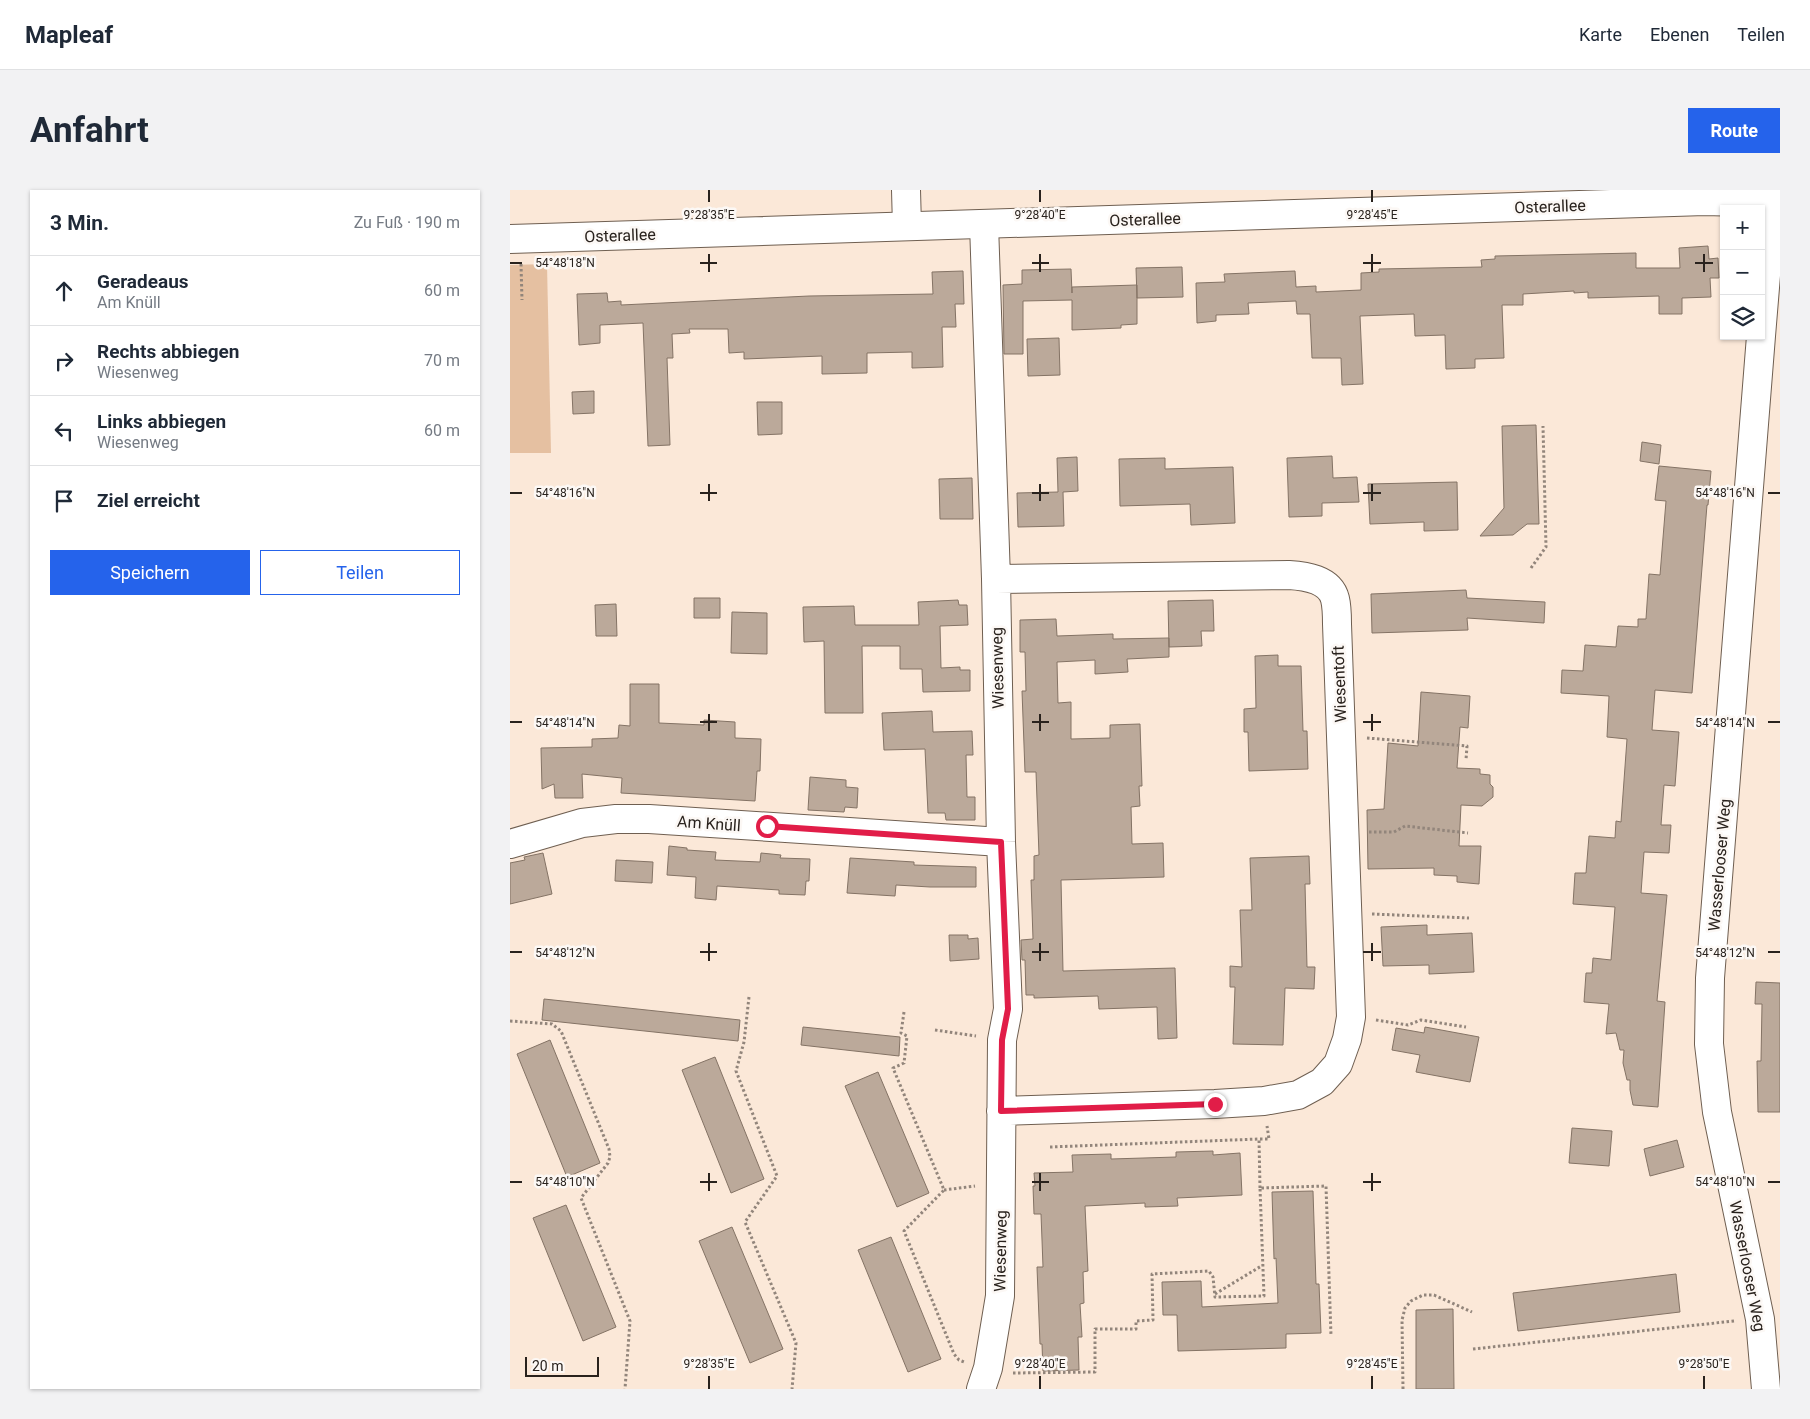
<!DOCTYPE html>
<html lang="de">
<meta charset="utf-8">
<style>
:root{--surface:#fff;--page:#f2f2f3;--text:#1f2937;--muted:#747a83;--line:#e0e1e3;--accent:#2563eb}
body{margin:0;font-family:Roboto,sans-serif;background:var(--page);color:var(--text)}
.controls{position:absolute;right:15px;top:15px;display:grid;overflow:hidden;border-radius:0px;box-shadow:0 1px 4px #0004}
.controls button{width:45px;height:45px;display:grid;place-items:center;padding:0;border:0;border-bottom:1px solid var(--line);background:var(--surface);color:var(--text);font:25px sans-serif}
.scale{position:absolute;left:15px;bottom:12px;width:74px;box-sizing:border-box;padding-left:5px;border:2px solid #29221d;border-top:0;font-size:14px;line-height:18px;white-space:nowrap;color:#29221d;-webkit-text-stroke:4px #fcf8f5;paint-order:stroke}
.stop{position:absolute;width:15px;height:15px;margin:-11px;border:4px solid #e11d48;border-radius:50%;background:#fff}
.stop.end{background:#e11d48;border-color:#fff;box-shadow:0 1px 5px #0008}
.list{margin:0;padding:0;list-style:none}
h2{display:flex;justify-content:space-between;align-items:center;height:65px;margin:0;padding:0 20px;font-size:21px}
h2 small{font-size:16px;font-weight:400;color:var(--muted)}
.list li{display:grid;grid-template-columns:32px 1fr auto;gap:15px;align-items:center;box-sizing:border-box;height:70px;padding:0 20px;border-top:1px solid var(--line)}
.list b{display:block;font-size:19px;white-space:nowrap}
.list p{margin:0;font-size:16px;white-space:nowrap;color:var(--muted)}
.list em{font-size:16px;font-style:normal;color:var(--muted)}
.actions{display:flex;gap:10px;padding:15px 20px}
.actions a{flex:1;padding:11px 0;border:1px solid var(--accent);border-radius:0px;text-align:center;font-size:18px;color:var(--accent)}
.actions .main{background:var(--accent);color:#fff}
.icon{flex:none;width:28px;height:28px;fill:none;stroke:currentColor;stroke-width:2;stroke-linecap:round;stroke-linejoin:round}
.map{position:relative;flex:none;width:1270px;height:1199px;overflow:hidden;border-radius:0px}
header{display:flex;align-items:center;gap:30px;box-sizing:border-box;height:70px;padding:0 25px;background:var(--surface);border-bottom:1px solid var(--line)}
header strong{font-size:24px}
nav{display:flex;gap:28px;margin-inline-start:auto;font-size:18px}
.intro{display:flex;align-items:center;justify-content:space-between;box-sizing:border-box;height:120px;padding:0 30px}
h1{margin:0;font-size:35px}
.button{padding:12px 22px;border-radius:0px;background:var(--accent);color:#fff;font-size:18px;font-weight:700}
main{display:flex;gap:30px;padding:0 30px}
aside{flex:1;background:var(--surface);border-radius:0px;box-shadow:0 1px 4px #0004}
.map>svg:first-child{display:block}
.green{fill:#e5c0a1}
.building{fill:#bba99a;stroke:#847365}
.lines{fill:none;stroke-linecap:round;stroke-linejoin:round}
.minor-casing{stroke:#6f5f51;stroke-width:30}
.tertiary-casing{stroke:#6f5f51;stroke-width:30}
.path{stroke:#92857b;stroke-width:3;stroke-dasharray:2.5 2.5;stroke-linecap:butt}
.minor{stroke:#fff;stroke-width:28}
.tertiary{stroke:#fff;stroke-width:28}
.route{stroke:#e11d48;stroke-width:6}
.ticks{fill:none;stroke:#29221d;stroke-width:2}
.labels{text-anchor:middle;stroke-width:5;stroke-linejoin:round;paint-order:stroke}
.street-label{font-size:16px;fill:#29221d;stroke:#fcf8f5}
.ticks-label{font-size:12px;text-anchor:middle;fill:#29221d;stroke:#fcf8f5;stroke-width:5;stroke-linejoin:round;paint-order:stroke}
</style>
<header>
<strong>Mapleaf</strong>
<nav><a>Karte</a><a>Ebenen</a><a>Teilen</a></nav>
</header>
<div class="intro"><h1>Anfahrt</h1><a class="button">Route</a></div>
<main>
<aside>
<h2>3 Min.<small>Zu Fuß · 190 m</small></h2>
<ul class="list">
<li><svg class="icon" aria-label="ahead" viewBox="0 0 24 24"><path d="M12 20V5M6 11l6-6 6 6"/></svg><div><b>Geradeaus</b><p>Am Knüll</p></div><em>60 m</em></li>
<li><svg class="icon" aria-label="right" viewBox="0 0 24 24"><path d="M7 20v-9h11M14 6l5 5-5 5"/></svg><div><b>Rechts abbiegen</b><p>Wiesenweg</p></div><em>70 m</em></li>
<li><svg class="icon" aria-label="left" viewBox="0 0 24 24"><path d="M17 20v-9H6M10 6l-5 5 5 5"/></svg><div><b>Links abbiegen</b><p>Wiesenweg</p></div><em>60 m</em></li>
<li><svg class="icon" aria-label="arrive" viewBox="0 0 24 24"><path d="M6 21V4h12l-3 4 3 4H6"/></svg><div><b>Ziel erreicht</b></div></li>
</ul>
<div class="actions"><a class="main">Speichern</a><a>Teilen</a></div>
</aside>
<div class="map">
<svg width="1270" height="1199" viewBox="0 0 1270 1199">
<rect width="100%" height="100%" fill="#fbe8d8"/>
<!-- green -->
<path class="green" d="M37 74 41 263H0V75Z"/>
<!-- building -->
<path class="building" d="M1198 56 1199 69 1208 68 1209 88H1200L1201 107 1172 108V124H1149V106L1078 108V102L1064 103V101L1013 104V115H992L994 168 965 169V178L936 179 935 145 905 146 904 124 850 126 853 194 832 195 831 168H802L800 124H787L786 111 738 113 739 124 706 125V131L687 133 686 93 715 92 714 84 785 81 786 97 806 96V102L851 100V83L869 82V79L972 77 971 70 985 69V66L1126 63V78H1170L1169 58Z
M672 77 673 107 627 108 626 78Z
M561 79 562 103V97L627 95V134L611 135V138L562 140V110L513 111V164H494L493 95 512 94V80Z
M453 81 454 114H445L446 137H432L433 177 402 178V162L357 163V183L312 184V166L234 169V162L219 163 218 139H179L180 143 162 144 163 168H157L160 255 138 256 133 133 90 135V153L69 155 67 104 97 103 98 112 111 111V115L299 106 423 104 422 82Z
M549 148 550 185 518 186 517 149Z
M84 201V223L63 224 62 202Z
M247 212H272V244L248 245Z
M1026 235 1029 334H1017L1003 345 970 346 994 318 992 236Z
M1132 252 1151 255 1149 274 1130 271Z
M822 266 823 288 847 287 849 312 812 313V326L779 327 777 268Z
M567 267 568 301 553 302 554 336 508 337 507 303 548 302 547 268Z
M655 268V279L723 277 725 333 681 335 680 314 610 316 609 269Z
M1149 276 1201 281 1198 315H1197L1182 503 1145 500 1142 540 1169 542 1165 596 1154 595 1151 635H1161L1159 663 1134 662 1131 703 1157 705 1147 811 1155 812 1148 917 1123 915 1120 900V890H1117L1113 873 1114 860H1110L1106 843 1096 844 1099 814 1074 812 1076 783H1082L1083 768 1101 770 1105 717 1063 714 1065 683H1076L1079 646 1105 648 1106 631 1111 632 1117 549 1097 547 1099 506 1051 503 1052 480 1073 481 1075 455 1106 457 1108 436 1128 437V429H1136L1139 384 1150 385 1156 311 1145 310Z
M462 288 463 329H430L429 289Z
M947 292 948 340 914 341V332L860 334 858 294Z
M956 400 957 408 1035 412 1034 433 957 428 958 440 862 443 861 404Z
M184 408H210V428H184Z
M448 410 449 415H457L458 435 430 436 431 478 450 477V480H460V501L413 502 412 479H390V456H352L353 523H315L314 451 294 452 293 417 344 416 345 435H409L408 412Z
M703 410 704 441H691L692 456 659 457 658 411Z
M106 414 107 446H86L85 415Z
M222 422 257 423V464L221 463Z
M546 429 547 446 603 444V449L659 448V467L617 469 618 482 585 484V470L547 472 548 513 561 512V549L600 548V535L630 534 632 596H629L630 616 621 617 622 654 653 653 654 687 551 690 553 781 665 778 667 848 648 849 647 817 589 819 588 806 524 808V805H516L515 770H512L511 750 523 749 521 690H524V666L529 665 526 582H515L512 501H516L515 462H510V430Z
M768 465V476H791L793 541H797L798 579 739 581 738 542H734V519L746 518 745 466Z
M120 494H149V533L194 535V530L225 532V548L251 549 250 581H247L245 611 111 603 112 588 72 584 73 608H45L44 594 32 599 31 558 82 557V549L108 548 109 535 120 536Z
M911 502 960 506 958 538 950 537 947 578 970 579V584L980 585V594L983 597V607L972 616 951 615 949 656H971L969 694 947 692V686L924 685V678L858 679 857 620 874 619 878 553 908 556Z
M422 521 423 542 462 541 463 565H456L457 607H465V630H436L435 623H418L415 559 374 560 372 523Z
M300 587 336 590V597L348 598 347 618 335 617 334 622 298 620Z
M159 656 177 658V660L206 662 205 670 250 672 251 663 271 665 270 668 300 669 299 691H296L295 705 269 704V700L207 696 206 710 185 708 186 687 157 685Z
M33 663 42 704 0 714V673L15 670 14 667Z
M799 666 800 694H795L797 777H805L804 799 775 798 773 855 723 854 725 797H720V776L732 777 730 720H742L740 668Z
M340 668 404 672V675L466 677V697H420L386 695 385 706 337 703Z
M106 670 143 672 142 693 105 691Z
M917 735V745L962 743 964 782 919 784V775L873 776 871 737Z
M439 745H458V749L468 748 469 769 440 771Z
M1246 792 1270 793V922H1248L1247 871H1251L1252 814H1245Z
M34 809 230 830 228 851 32 830Z
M293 837 390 847 389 866 291 855Z
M915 837 969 847 960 892 906 882 910 865 882 860 886 838 914 843Z
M40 850 90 973 57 987 7 864Z
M205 867 254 989 221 1003 172 880Z
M368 882 419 1003 387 1017 335 896Z
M1062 938 1102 941 1099 976 1059 973Z
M1167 950 1174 977 1140 986 1134 959Z
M703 961V965L730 963 732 1005 667 1008 668 1016 635 1017V1013L575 1016 578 1081 573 1082 574 1113 570 1114 572 1147H568L569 1180 533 1181 532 1154H530L527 1077H533L532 1050 531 1024H524L523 996H525L524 983 563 982 562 965 601 964V969L666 967V962Z
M803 1001 806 1094H809L811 1143 776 1144V1158L668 1161 667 1125H653L652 1092 691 1091 692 1117 768 1113 766 1068 764 1069 762 1002Z
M56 1015 106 1137 73 1151 23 1028Z
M222 1037 273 1159 240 1173 189 1051Z
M381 1047 431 1169 398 1182 348 1060Z
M1166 1084 1170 1122 1008 1141 1003 1103Z
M943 1119 944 1199H906V1120Z"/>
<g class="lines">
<!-- minor casing -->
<g class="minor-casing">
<path id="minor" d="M396 0 397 36
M1251 146 1200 788 1199 854 1207 922 1250 1129 1256 1199
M1251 146 1263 0
M486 389 779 385C795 386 820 389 825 409 827 417 827 426 827 434L841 827 837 849 828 874 812 892 788 905 754 911 705 914 491 921
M0 654 72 633 106 629H139L491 652
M471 1199 478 1178 490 1106 492 850 498 819 491 652 486 389 474 34"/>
</g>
<!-- tertiary casing -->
<g class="tertiary-casing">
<path id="tertiary" d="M0 49 1195 11 1270 13"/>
</g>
<!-- path -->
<path class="path" d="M11 74 12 110
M1021 378 1036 357 1033 236
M857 548 957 556 956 570
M859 642H884L895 636 958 643
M862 724 959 728
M239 807 234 852 226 881 267 986 235 1032 286 1153 282 1199
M394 822 391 843 397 846 394 873 383 878 434 1000 394 1041 444 1164 449 1170 454 1172
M866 830 898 835 911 830 956 837
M0 831 42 834 51 841 99 959 100 967 98 973 71 1008 120 1131 115 1199
M425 840 466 846
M540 957 749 949
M750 998 749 949H759L757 936
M434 1000 465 996
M705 1104 753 1075
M963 1159 1224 1131
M503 1183 585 1182V1139H626V1131L643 1130 642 1084 699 1081 703 1087 705 1107 754 1106 750 998 816 996 821 1146
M893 1199 892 1130 895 1118 901 1111 913 1105H924L962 1122"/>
<!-- minor -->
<use href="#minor" class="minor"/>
<!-- tertiary -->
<use href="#tertiary" class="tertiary"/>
</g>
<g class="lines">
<!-- route -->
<path class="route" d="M257 636 491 652 498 819 492 850 491 921 705 914"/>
</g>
<!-- ticks -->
<path class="ticks" d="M199 0V12M530 0V12M862 0V12M199 64V82M530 64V82M862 64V82M1194 64V82M0 73H12M190 73H207M522 73H539M853 73H871M1185 73H1203M199 294V311M530 294V311M862 294V311M0 303H12M190 303H207M522 303H539M853 303H871M1258 303H1270M199 524V541M530 524V541M862 524V541M0 532H12M190 532H207M522 532H539M853 532H871M1258 532H1270M199 753V771M530 753V771M862 753V771M0 762H12M190 762H207M522 762H539M853 762H871M1258 762H1270M199 983V1001M530 983V1001M862 983V1001M0 992H12M190 992H207M522 992H539M853 992H871M1258 992H1270M199 1186V1199M530 1186V1199M862 1186V1199M1194 1186V1199"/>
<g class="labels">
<!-- street labels -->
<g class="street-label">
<text transform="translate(1040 16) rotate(-2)" y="6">Osterallee</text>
<text transform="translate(635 29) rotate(-2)" y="6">Osterallee</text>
<text transform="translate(110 45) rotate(-2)" y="6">Osterallee</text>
<text transform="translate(487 478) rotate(-91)" y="6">Wiesenweg</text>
<text transform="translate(829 494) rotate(-92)" y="6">Wiesentoft</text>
<text transform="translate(199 633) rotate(4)" y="6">Am Knüll</text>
<text transform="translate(1209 675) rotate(-85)" y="6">Wasserlooser Weg</text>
<text transform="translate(490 1061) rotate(-89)" y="6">Wiesenweg</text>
<text transform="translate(1238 1076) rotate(79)" y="6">Wasserlooser Weg</text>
</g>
</g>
<g class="ticks-label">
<text x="199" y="29">9°28'35"E</text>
<text x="530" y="29">9°28'40"E</text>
<text x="862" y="29">9°28'45"E</text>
<text x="55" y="77">54°48'18"N</text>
<text x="55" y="307">54°48'16"N</text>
<text x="1215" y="307">54°48'16"N</text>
<text x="55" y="537">54°48'14"N</text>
<text x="1215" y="537">54°48'14"N</text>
<text x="55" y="767">54°48'12"N</text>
<text x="1215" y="767">54°48'12"N</text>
<text x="55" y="996">54°48'10"N</text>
<text x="1215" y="996">54°48'10"N</text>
<text x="199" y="1178">9°28'35"E</text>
<text x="530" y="1178">9°28'40"E</text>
<text x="862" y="1178">9°28'45"E</text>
<text x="1194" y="1178">9°28'50"E</text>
</g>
</svg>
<div class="controls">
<button>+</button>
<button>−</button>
<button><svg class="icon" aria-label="layers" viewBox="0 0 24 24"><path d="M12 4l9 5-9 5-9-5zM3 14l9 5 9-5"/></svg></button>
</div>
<div class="scale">20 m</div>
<div class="stop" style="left:257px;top:636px"></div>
<div class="stop end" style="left:705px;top:914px"></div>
</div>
</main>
